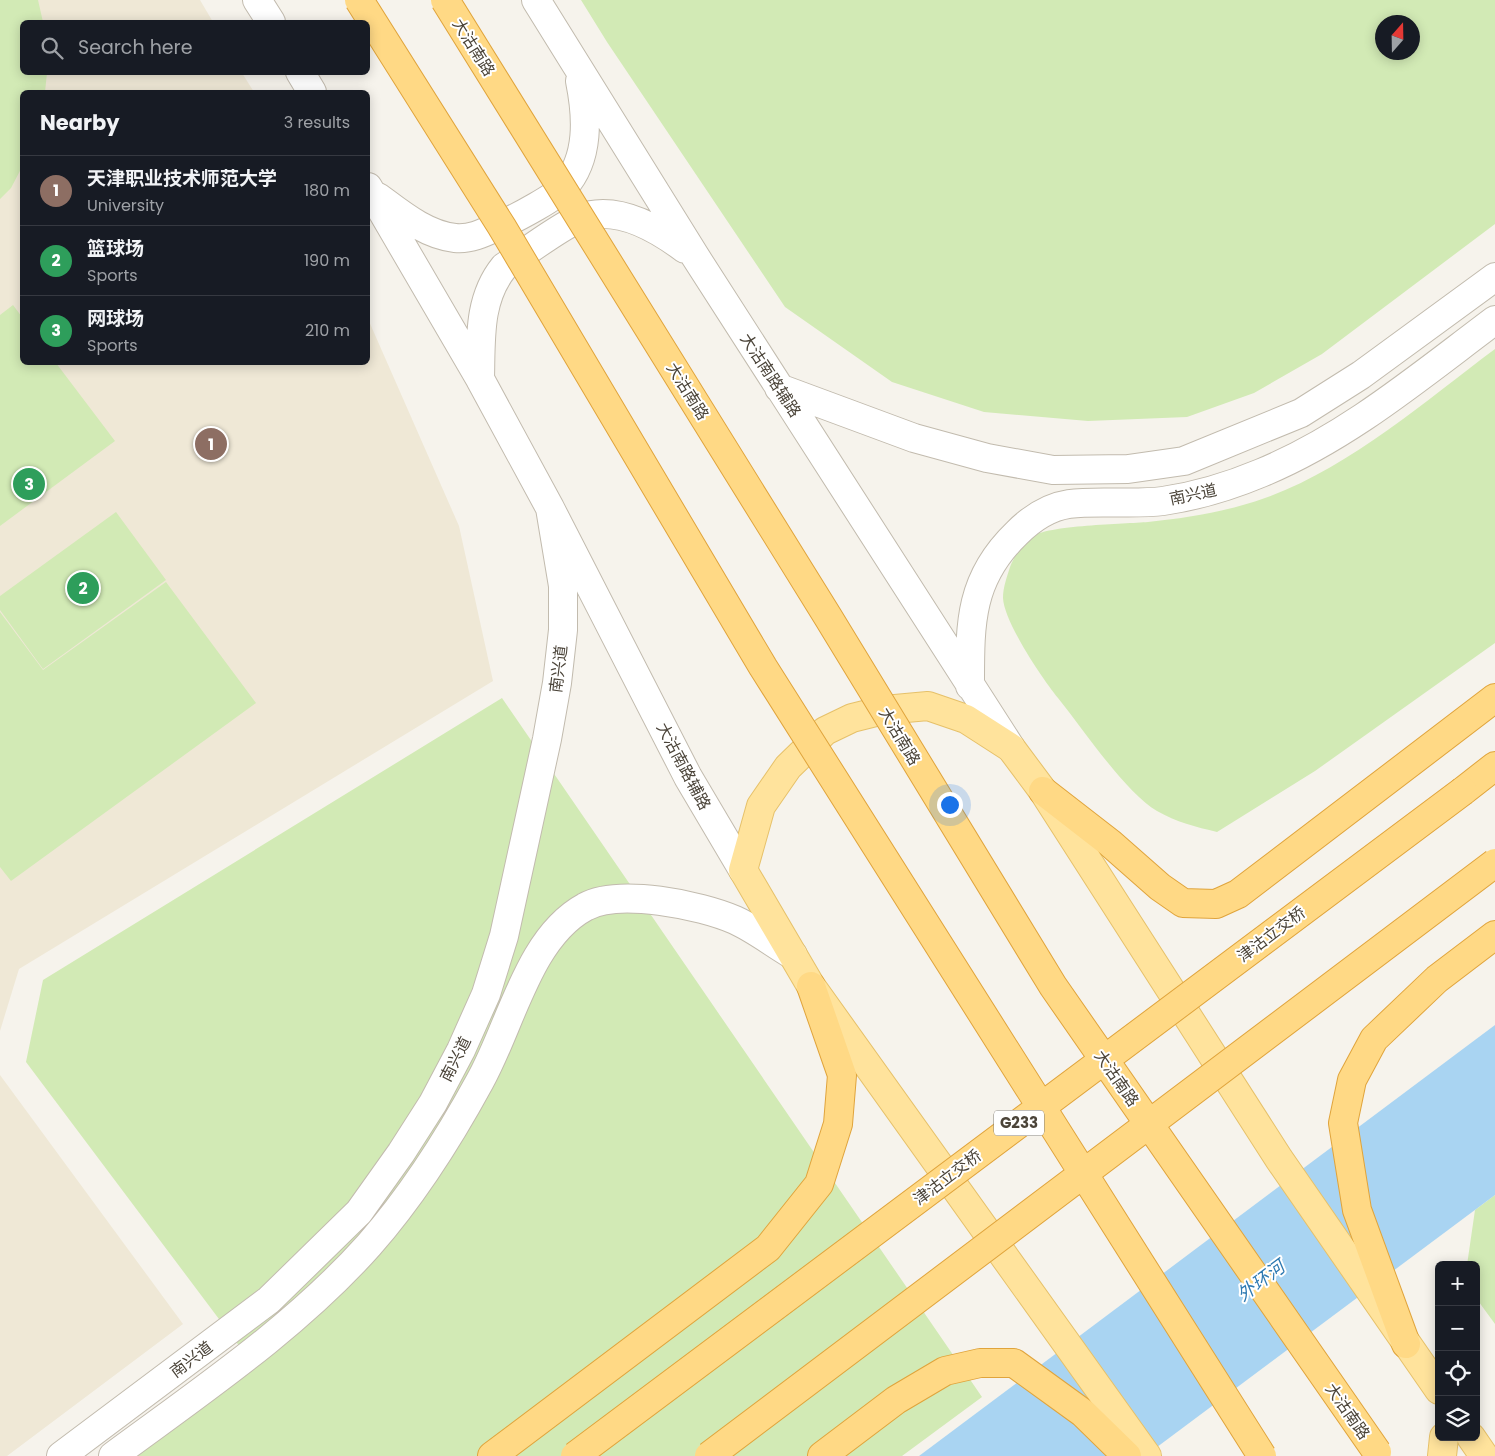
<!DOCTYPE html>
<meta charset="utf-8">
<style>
:root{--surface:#171b24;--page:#20242c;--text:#f1f3f6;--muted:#9ea1a6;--line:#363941;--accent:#2563eb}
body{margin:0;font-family:Poppins,"Noto Sans SC",sans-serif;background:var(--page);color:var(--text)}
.controls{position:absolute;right:15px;bottom:15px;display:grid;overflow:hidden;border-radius:8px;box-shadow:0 2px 12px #0003}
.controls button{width:45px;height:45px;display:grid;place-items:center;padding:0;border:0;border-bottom:1px solid var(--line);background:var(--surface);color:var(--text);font:25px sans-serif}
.compass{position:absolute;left:1375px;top:15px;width:45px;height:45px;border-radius:50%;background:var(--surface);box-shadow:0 2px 12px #0003;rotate:20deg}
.you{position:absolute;left:949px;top:804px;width:18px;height:18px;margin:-12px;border:4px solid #fff;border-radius:50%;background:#1a73e8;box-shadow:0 0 0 8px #1a73e833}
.badge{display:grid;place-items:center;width:32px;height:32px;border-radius:50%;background:var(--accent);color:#fff;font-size:16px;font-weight:700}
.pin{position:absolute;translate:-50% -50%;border:2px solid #fff;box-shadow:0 1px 5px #0006}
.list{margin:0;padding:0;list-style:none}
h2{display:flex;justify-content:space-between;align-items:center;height:65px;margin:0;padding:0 20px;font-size:21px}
h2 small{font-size:16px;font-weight:400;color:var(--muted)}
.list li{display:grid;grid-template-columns:32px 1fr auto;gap:15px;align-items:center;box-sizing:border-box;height:70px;padding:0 20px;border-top:1px solid var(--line)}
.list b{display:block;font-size:19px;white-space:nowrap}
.list p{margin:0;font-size:16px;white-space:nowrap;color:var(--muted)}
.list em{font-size:16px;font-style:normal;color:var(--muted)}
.icon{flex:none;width:28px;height:28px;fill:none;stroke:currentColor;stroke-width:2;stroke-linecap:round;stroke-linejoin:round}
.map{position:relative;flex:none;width:1495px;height:1456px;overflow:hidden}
.search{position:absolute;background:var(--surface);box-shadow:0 2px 12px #0003;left:20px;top:20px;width:350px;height:55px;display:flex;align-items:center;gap:12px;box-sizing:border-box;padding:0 18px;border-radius:8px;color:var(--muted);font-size:19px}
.panel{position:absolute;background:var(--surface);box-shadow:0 2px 12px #0003;left:20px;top:90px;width:350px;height:275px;border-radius:8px}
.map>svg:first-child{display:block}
.education{fill:#efe8d6}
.green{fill:#d2eab5;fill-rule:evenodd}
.water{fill:#a9d4f2}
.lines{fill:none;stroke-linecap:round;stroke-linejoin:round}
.tertiary-casing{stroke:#c2bbae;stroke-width:30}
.primary-casing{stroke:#e6c16a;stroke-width:30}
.trunk-casing{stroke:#e0a43c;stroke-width:30}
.tertiary{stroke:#fff;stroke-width:28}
.primary{stroke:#ffe39c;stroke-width:28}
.trunk{stroke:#ffd985;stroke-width:28}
.trunk-bridge-casing{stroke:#e0a43c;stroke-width:30;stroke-linecap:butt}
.trunk-bridge{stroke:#ffd985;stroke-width:28}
.labels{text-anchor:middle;stroke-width:4;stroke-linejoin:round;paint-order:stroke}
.shield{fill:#fff;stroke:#817c74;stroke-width:1}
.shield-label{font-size:15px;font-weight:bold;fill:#4b4439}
.street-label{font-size:16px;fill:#4b4439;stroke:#fff}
.water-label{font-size:18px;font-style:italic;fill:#2e7ab2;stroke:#fff}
</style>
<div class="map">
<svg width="1495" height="1456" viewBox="0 0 1495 1456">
<rect width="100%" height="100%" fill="#f6f3ec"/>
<!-- education -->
<path class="education" d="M0 0H200L213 22H22V72L242 73 254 92H22V362H368V319L459 526 493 681 19 969 0 1031Z
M0 1075 183 1324 7 1456H0Z"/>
<!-- green -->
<path class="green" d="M0 0H38L43 22H22V72L47 73 45 92H22V167L11 188 0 199Z
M581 0H1495V224L1322 354 1254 393 1187 417 1088 421 984 412 892 382 785 307 607 42ZM1382 22H1412V52H1382Z
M13 305 22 317V362L56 363 115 441 0 526V315Z
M1495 349V643L1315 771 1217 832C1196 827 1176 822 1157 811 1125 792 1083 729 1058 698 1042 678 1004 622 1003 598 1003 587 1007 577 1010 567 1014 557 1022 544 1031 537 1047 525 1125 524 1148 522 1187 518 1229 511 1265 498 1349 468 1424 402 1495 349Z
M116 512 166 580 43 669 0 610V596Z
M166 582 256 703 11 881 0 867V612L43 670Z
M502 698 982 1397 902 1456H137L255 1367 26 1062 43 980Z
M1495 1195V1324L1476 1298V1265H1467L1475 1210Z"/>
<!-- water -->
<path class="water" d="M1495 1025V1195L1145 1456H919Z"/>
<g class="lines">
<!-- tertiary casing -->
<g class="tertiary-casing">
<path id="tertiary" d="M257 0 271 22
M536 0 695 256 1011 748
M300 72 312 92
M368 187 480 379 550 508 688 777 743 870
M378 197C401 214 426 235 455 238 473 240 489 230 505 223 518 217 556 197 564 187 590 158 587 116 580 81
M480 379C481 339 478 299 504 267 525 253 556 229 578 219 615 203 657 228 685 249
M779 388 914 438 987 458 1053 470 1128 469 1184 461 1301 413 1361 375 1495 277
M970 686C970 624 969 579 1017 533 1031 519 1049 507 1069 504 1098 500 1133 505 1163 501 1197 496 1230 486 1261 473 1348 437 1420 376 1495 320
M61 1456 269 1300 359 1212 401 1153 433 1103 461 1050 486 994 504 936 547 739 557 683 563 630V586L550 508
M113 1456C201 1391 296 1327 369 1245 413 1195 449 1138 480 1081 511 1026 528 938 585 907 618 888 701 905 735 920 755 929 774 944 793 955"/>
</g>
<!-- primary casing -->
<g class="primary-casing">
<path id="primary" d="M1471 1437 1484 1456
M1147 1456 811 986 743 870 761 806 788 767 825 731 852 718 884 710 928 706 966 719 1011 748 1043 791 1279 1159 1439 1390
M1442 1456 1444 1437"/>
</g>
<!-- trunk casing -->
<g class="trunk-casing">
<path id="trunk" d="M1043 791 1110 843 1160 887 1183 903 1216 904 1238 894 1495 698
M1463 791 1495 766
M1406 1344 1357 1210 1343 1123 1352 1080 1374 1039 1437 979 1495 935
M492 1456 768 1248 819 1184 838 1124 842 1075 811 986
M822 1456 896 1400 945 1371 980 1363H1014L1083 1413 1127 1456"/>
</g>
<!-- tertiary -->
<use href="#tertiary" class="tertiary"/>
<!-- primary -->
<use href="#primary" class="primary"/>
<!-- trunk -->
<use href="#trunk" class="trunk"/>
<!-- trunk-bridge casing -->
<g class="trunk-bridge-casing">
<path id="trunk-bridge" d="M359 0 502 227 763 667 1262 1456
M445 0 828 617 1053 986 1377 1452
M575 1456 1463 791
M709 1456 1495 863"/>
</g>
<!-- trunk-bridge -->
<use href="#trunk-bridge" class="trunk-bridge"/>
</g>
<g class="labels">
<!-- shield labels -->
<rect class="shield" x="994" y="1110.5" width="50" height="25" rx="4"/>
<g class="shield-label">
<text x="1019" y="1128">G233</text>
</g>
<!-- street labels -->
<g class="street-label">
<text transform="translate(474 47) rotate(58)" y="6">大沽南路</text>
<text transform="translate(771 375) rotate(57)" y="6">大沽南路辅路</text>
<text transform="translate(688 391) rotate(58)" y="6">大沽南路</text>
<text transform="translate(1193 494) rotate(-12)" y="6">南兴道</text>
<text transform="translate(558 669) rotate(-83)" y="6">南兴道</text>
<text transform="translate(900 736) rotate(59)" y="6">大沽南路</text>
<text transform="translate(684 766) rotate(62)" y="6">大沽南路辅路</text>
<text transform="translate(1271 934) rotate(-37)" y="6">津沽立交桥</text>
<text transform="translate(455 1059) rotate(-63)" y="6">南兴道</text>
<text transform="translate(1117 1078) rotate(55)" y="6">大沽南路</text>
<text transform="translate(947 1177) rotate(-37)" y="6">津沽立交桥</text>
<text transform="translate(191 1359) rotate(-37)" y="6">南兴道</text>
<text transform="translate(1348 1411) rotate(55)" y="6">大沽南路</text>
</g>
<!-- water labels -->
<g class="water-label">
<text transform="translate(1261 1281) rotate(-37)" y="6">外环河</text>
</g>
</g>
</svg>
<div class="controls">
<button>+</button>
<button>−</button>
<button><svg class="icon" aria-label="locate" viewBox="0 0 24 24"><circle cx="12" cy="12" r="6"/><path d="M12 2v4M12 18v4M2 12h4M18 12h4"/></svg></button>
<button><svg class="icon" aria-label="layers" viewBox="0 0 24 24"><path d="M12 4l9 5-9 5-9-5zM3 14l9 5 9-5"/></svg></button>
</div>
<svg class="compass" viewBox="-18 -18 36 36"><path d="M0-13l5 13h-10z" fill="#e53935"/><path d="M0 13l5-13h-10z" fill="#9ea1a6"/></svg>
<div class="you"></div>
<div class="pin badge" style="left:211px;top:444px;background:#8d6e63">1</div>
<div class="pin badge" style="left:83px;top:588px;background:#2e9e5b">2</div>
<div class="pin badge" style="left:29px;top:484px;background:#2e9e5b">3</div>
<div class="search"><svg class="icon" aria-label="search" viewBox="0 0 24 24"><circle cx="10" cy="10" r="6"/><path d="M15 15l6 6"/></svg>Search here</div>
<section class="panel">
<h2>Nearby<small>3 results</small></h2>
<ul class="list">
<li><span class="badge" style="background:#8d6e63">1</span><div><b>天津职业技术师范大学</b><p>University</p></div><em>180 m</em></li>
<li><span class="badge" style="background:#2e9e5b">2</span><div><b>篮球场</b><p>Sports</p></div><em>190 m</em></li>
<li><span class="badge" style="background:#2e9e5b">3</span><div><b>网球场</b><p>Sports</p></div><em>210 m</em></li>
</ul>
</section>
</div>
